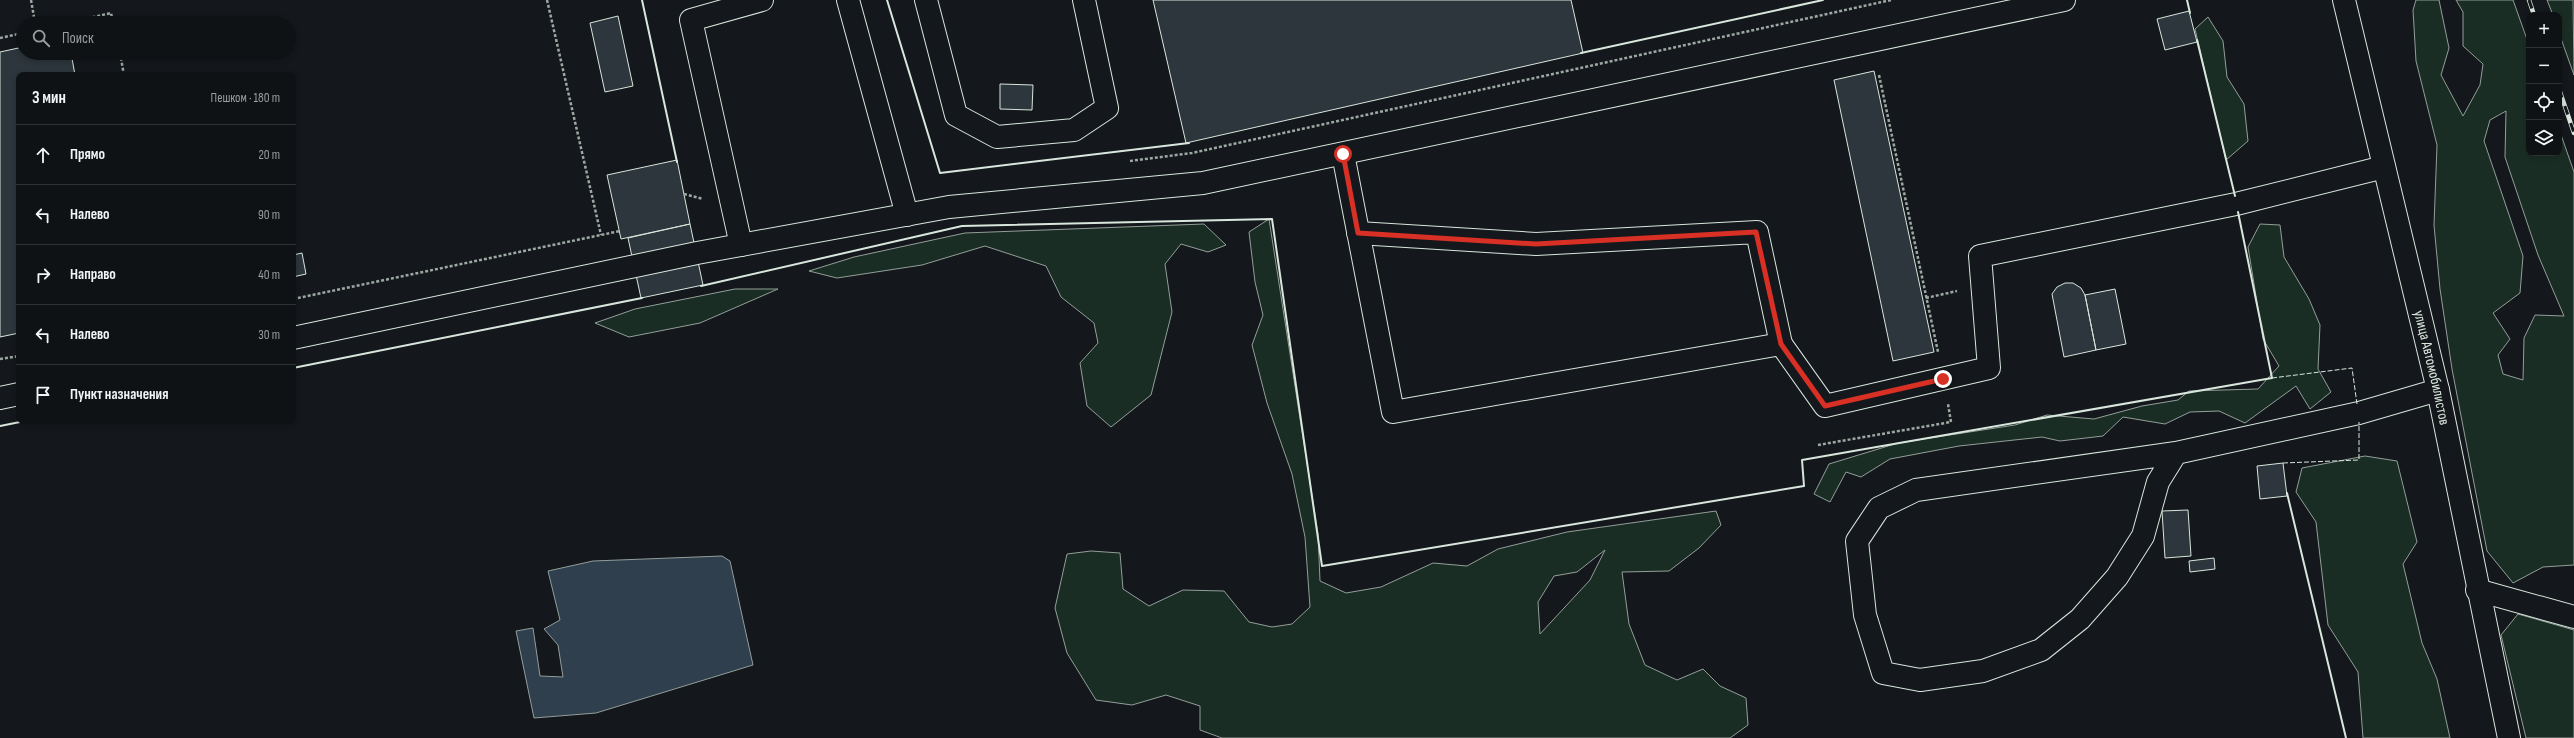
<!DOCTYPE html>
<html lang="ru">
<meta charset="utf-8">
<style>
:root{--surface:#0f1215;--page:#1d2022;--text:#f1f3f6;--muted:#9b9ea0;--line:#2f3234}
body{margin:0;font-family:"Sofia Sans Condensed",sans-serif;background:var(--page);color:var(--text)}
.controls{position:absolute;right:12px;top:12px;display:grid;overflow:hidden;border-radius:8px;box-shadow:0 2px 6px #0003}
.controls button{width:36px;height:36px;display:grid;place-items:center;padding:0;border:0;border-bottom:1px solid var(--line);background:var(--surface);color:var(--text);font:20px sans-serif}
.stop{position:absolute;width:12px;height:12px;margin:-9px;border:3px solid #d93025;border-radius:50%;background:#fff}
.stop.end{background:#d93025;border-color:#fff;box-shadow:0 1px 4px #0008}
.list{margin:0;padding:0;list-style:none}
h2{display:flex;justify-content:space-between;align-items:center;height:52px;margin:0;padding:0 16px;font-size:17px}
h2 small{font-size:13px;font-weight:400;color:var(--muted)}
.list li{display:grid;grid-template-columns:26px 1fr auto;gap:12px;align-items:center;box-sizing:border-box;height:60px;padding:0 16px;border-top:1px solid var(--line)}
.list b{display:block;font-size:15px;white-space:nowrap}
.list em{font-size:13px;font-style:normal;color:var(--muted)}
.icon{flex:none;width:22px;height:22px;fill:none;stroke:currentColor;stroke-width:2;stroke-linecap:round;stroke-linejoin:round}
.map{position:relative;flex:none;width:2574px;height:738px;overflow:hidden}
.search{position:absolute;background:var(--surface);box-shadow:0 2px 6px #0003;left:16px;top:16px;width:280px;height:44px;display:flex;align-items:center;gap:10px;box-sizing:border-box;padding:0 14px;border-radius:22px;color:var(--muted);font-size:15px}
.panel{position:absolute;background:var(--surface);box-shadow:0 2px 6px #0003;left:16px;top:72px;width:280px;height:352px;border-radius:8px}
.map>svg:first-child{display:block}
.green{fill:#1a2d24;stroke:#939e99;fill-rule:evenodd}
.water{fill:#2f3f4d;stroke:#939e99}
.building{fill:#2c363c;stroke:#d8e6dc}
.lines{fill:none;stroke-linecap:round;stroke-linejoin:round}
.minor-casing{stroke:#d8e6dc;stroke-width:24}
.path{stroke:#9da8a2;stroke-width:2.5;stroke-dasharray:3 2;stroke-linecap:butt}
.minor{stroke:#14181c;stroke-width:22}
.rail-casing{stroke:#d8e6dc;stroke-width:4.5}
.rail{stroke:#14181c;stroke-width:3;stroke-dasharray:9;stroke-linecap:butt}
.fence{stroke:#d8e6dc;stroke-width:1;stroke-dasharray:5 2;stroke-linecap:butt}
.wall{stroke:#d8e6dc;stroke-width:2}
.route{stroke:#d93025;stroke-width:5}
.labels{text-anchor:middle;stroke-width:3;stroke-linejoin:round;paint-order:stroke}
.street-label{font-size:15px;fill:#d8e6dc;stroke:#14181c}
</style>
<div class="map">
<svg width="2574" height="738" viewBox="0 0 2574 738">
<rect width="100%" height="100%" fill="#14181c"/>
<!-- green -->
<path class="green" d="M2416 0H2439L2449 48 2441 75 2463 116 2480 85 2483 64 2463 46V12L2456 0H2513L2529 45V153H2559V129L2574 172V565L2543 567 2513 583 2487 551 2452 369 2440 289 2434 225 2437 145 2416 61 2413 10ZM2506 111 2505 157 2538 255 2564 316 2535 315 2524 338 2523 380 2503 374 2498 355 2510 339 2493 313 2520 293 2523 256 2484 141 2490 120Z
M2547 0H2573L2574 75 2559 33V15H2553Z
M2208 17 2223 41 2227 77 2244 104 2248 141 2226 160 2195 29Z
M1269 219 1318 534 1320 581 1346 593 1381 587 1433 563 1467 566 1498 549 1567 532 1716 511 1721 525 1699 548 1669 571 1622 572 1629 624 1645 665 1677 680 1703 669 1720 686 1746 698 1748 725 1730 738H1222L1200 730V706L1166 695 1132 705 1096 700 1067 653 1055 608 1067 554 1091 551 1120 553 1123 589 1149 606 1183 590 1224 591 1249 622 1272 627 1292 624 1310 607 1305 537 1292 474 1267 403 1252 345 1263 315 1255 282 1249 232ZM1605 550 1590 580 1540 634 1538 602 1554 576 1577 572Z
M1204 224 1226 245 1208 252 1181 244 1165 264 1172 312 1151 395 1111 427 1087 406 1080 363 1098 343 1094 323 1061 297 1046 266 985 246 922 265 837 278 809 271 854 257 965 233Z
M2260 224 2280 225 2284 257 2309 299 2320 325 2318 369 2331 392 2310 409 2296 386 2245 423 2219 411 2190 412 2165 424 2123 417 2103 436 2060 441 2042 437 1959 446 1890 459 1861 477 1846 472 1830 502 1814 494 1829 464 1898 443 2015 425 2047 415 2094 419 2142 406 2178 400 2189 391 2258 389 2279 366 2263 339 2248 247Z
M735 289H778L700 323 629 337 595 323 635 309Z
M2365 456 2397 461 2417 542 2403 564 2422 643 2437 679 2450 738H2363L2358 672 2328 625 2316 522 2296 492 2302 468Z
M2518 614 2574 630V738H2526L2501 635Z"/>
<!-- water -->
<path class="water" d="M722 556 730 561 753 665 596 713 534 718 516 631 533 628 540 676 563 677 558 645 544 629 560 620 548 571 593 561Z"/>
<!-- building -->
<path class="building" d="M1153 0H1571L1583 53 1186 143Z
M2189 11 2197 42 2165 50 2157 19Z
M618 16 633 86 605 92 590 23Z
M23 47V53H71L75 75H19V333L0 337V52Z
M1874 71 1934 352 1893 361 1834 80Z
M1000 84 1033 85 1032 110 1000 109Z
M677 160 690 224 621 239 607 175Z
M690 224 703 285 641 298 628 238Z
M302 253 306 274 293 277V255Z
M2065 283H2073L2081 288 2085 295 2096 350 2064 357 2052 294 2057 287Z
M2115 289 2126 344 2096 350 2085 295Z
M2283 463 2287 496 2260 499 2257 466Z
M2188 510 2191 556 2165 558 2162 511Z
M2214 558 2215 569 2190 572 2189 561Z"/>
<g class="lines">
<!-- minor casing -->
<g class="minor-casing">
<g id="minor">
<path d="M848 0 907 215"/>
<path d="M926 0 956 115 997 137 1074 130 1107 108 1084 0"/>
<path id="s1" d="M2344 0 2438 390 2509 738"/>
<path d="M1343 154 1393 412 1781 344 1825 406 1989 368 1980 256 2236 204 2384 167"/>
<path d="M1358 233 1536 244 1757 232 1781 344"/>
<path d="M741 245 691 20 762 0"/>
<path d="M293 338 697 253 949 207 1203 183 2064 0"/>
<path d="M0 398 19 394"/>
<path d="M2176 453 2158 482 2143 536 2117 577 2080 619 2041 650 1983 671 1920 680 1883 673 1865 615 1857 541 1879 508 1916 490 2176 453 2359 413 2438 390"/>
<path d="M2477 590 2574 617"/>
</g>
</g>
<!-- path -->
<path class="path" d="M31 0 35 23
M547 0 601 235
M68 23 111 13 113 23
M0 38 23 33
M120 53 124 75
M1879 75 1938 352
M1130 161 1192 153 1891 0
M684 194 703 199
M1926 298 1957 291
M293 299 620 231
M0 359 19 356
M1818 445 1951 422 1948 404"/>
<!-- minor -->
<use href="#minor" class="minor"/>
<!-- rail casing -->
<g class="rail-casing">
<path id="rail" d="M2529 0 2534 15
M2559 89 2574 133"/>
</g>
<!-- rail -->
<use href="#rail" class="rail"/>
<!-- fence -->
<path class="fence" d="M2272 378 2352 368 2357 404
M2283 463 2359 460V422"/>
<!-- wall -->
<path class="wall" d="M642 0 677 162
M887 0 940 173 1189 143
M2187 0 2190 13
M2197 40 2235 196
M1581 53 1823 0
M701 286 962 226 1272 219 1322 566 1804 486 1802 460 2272 378 2238 212
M293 368 642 298
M0 426 25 421
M2287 493 2346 738"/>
</g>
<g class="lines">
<!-- route -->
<path class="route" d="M1343 154 1358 233 1536 244 1756 232 1781 344 1825 406 1943 379"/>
</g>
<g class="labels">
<!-- street labels -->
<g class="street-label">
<text dy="5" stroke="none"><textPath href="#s1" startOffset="378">улица Автомобилистов</textPath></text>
</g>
</g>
</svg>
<div class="controls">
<button>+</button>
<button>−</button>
<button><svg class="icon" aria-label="locate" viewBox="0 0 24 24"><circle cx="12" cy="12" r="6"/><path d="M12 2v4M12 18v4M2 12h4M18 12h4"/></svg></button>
<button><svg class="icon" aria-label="layers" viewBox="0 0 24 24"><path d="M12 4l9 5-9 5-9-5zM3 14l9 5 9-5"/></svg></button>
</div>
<div class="stop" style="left:1343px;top:154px"></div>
<div class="stop end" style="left:1943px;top:379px"></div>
<div class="search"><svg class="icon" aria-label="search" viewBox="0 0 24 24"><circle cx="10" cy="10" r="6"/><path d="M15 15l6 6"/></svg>Поиск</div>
<section class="panel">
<h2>3 мин<small>Пешком · 180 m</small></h2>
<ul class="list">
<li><svg class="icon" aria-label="ahead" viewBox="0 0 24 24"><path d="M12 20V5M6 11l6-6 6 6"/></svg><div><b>Прямо</b></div><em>20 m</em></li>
<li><svg class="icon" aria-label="left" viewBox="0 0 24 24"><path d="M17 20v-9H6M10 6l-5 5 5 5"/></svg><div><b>Налево</b></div><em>90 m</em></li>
<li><svg class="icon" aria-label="right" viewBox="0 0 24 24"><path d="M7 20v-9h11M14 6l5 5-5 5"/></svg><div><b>Направо</b></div><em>40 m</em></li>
<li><svg class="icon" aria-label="left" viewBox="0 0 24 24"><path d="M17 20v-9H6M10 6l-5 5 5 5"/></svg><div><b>Налево</b></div><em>30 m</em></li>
<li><svg class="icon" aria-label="arrive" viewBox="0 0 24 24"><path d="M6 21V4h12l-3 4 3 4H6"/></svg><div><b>Пункт назначения</b></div></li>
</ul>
</section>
</div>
